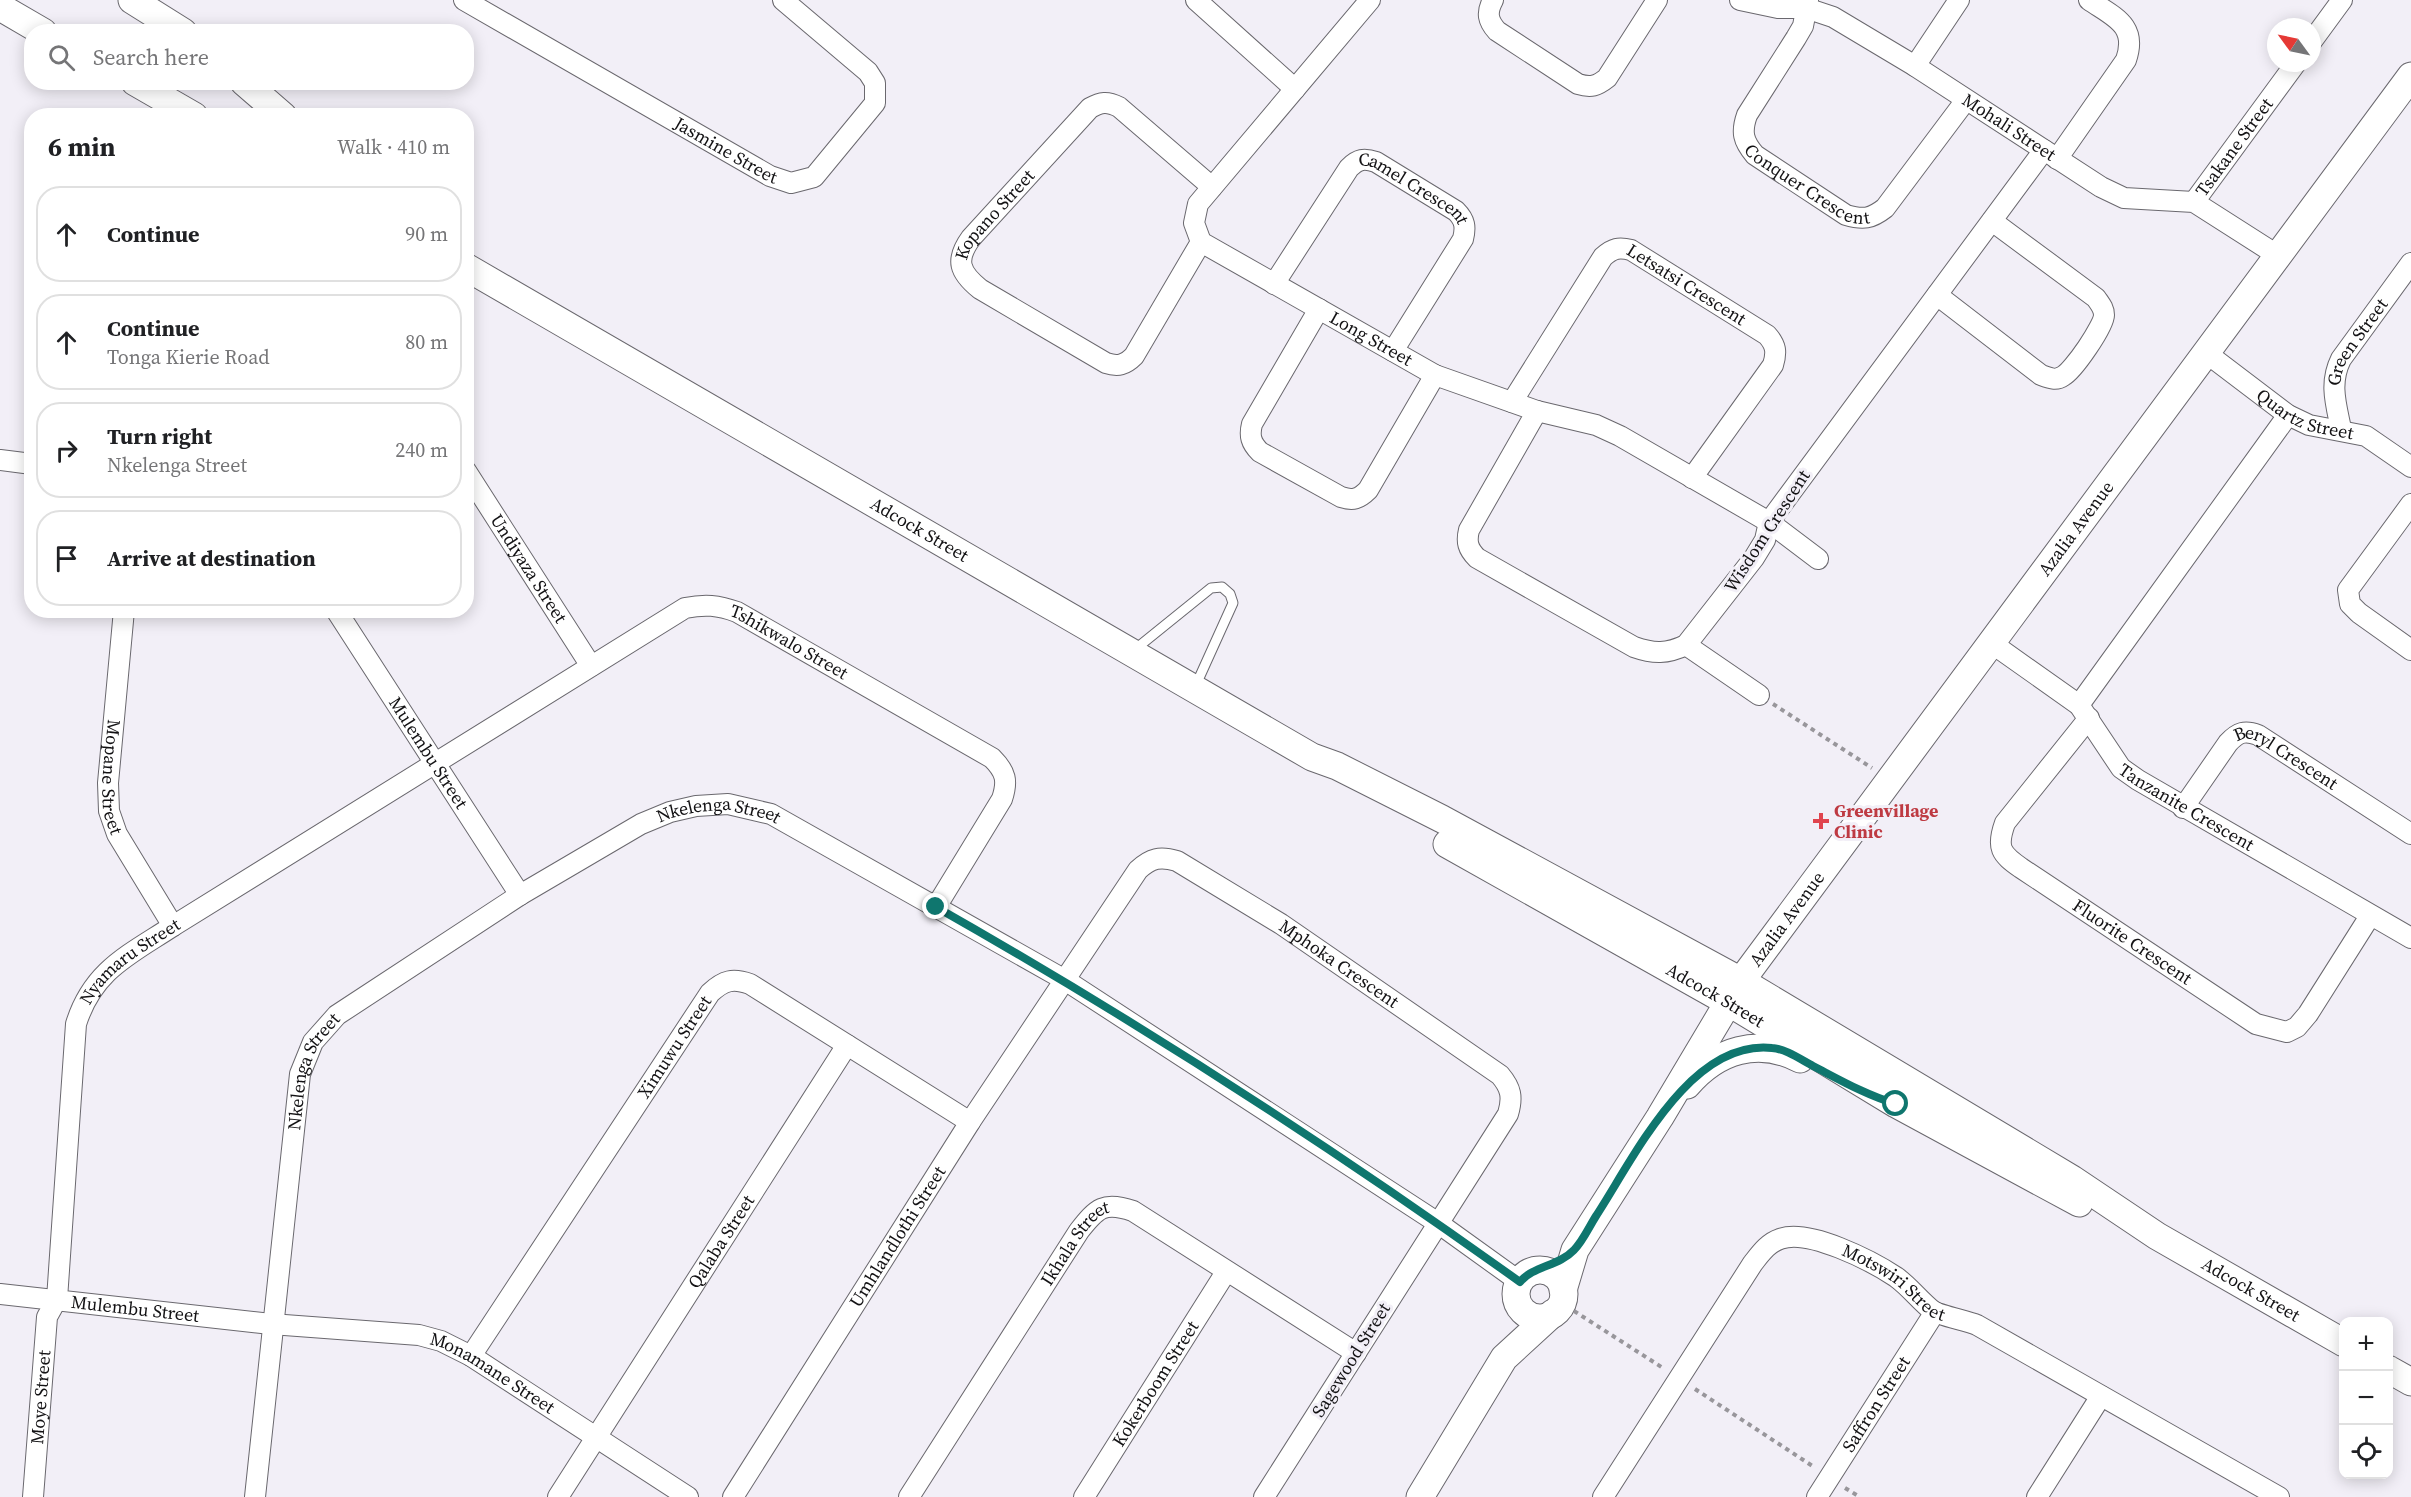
<!DOCTYPE html>
<meta charset="utf-8">
<style>
:root{--surface:#fff;--page:#f6f6f6;--text:#202124;--muted:#757577;--line:#e0e0e0}
body{margin:0;font-family:"Source Serif 4",serif;background:var(--page);color:var(--text)}
.controls{position:absolute;right:18px;bottom:18px;display:grid;overflow:hidden;border-radius:12px;box-shadow:0 3px 15px #0003}
.controls button{width:54px;height:54px;display:grid;place-items:center;padding:0;border:0;border-bottom:2px solid var(--line);background:var(--surface);color:var(--text);font:30px sans-serif}
.compass{position:absolute;left:2267px;top:18px;width:54px;height:54px;border-radius:50%;background:var(--surface);box-shadow:0 3px 15px #0003;rotate:303deg}
.stop{position:absolute;width:18px;height:18px;margin:-14px;border:4px solid #0f766e;border-radius:50%;background:#fff}
.stop.end{background:#0f766e;border-color:#fff;box-shadow:0 2px 6px #0008}
.list{margin:0;padding:0;list-style:none}
h2{display:flex;justify-content:space-between;align-items:center;height:78px;margin:0;padding:0 24px;font-size:26px}
h2 small{font-size:20px;font-weight:400;color:var(--muted)}
.list li{display:grid;grid-template-columns:39px 1fr auto;gap:18px;align-items:center;box-sizing:border-box;height:96px;margin:0 12px 12px;padding:0 12px;border:2px solid var(--line);border-radius:24px}
.list b{display:block;font-size:22px;white-space:nowrap}
.list p{margin:0;font-size:20px;white-space:nowrap;color:var(--muted)}
.list em{font-size:20px;font-style:normal;color:var(--muted)}
.icon{flex:none;width:33px;height:33px;fill:none;stroke:currentColor;stroke-width:2;stroke-linecap:round;stroke-linejoin:round}
.map{position:relative;flex:none;width:2411px;height:1497px;overflow:hidden}
.search{position:absolute;background:var(--surface);box-shadow:0 3px 15px #0003;left:24px;top:24px;width:450px;height:66px;display:flex;align-items:center;gap:15px;box-sizing:border-box;padding:0 21px;border-radius:24px;color:var(--muted);font-size:22px}
.panel{position:absolute;background:var(--surface);box-shadow:0 3px 15px #0003;left:24px;top:108px;width:450px;height:510px;border-radius:24px}
.map>svg:first-child{display:block}
.lines{fill:none;stroke-linecap:round;stroke-linejoin:round}
.lane-casing{stroke:#6a686e;stroke-width:11}
.street-casing{stroke:#6a686e;stroke-width:22}
.secondary-casing{stroke:#6a686e;stroke-width:29}
.path{stroke:#98969b;stroke-width:4;stroke-dasharray:4.5 4.5;stroke-linecap:butt}
.lane{stroke:#fff;stroke-width:9}
.street{stroke:#fff;stroke-width:20}
.secondary{stroke:#fff;stroke-width:27}
.route{stroke:#0f766e;stroke-width:8}
.health-dot{fill:#e0444e;stroke:#f2eff7;stroke-width:2}
.labels{text-anchor:middle;stroke-width:6;stroke-linejoin:round;paint-order:stroke}
.street-label{font-size:18px;fill:#131214;stroke:#f2eff7}
.health-label{font-size:18px;font-weight:bold;fill:#be3a42;stroke:#f2eff7;text-anchor:start}
</style>
<div class="map">
<svg width="2411" height="1497" viewBox="0 0 2411 1497">
<rect width="100%" height="100%" fill="#f2eff7"/>
<g class="lines">
<!-- lane casing -->
<g class="lane-casing">
<path id="lane" d="M1133 651 1211 588 1222 587 1230 594 1233 603 1195 687"/>
</g>
<!-- street casing -->
<g class="street-casing">
<g id="street">
<path id="s1" d="M464 0 770 176 791 183 814 177 875 103V83L868 72 783 0"/>
<path d="M1196 0 1295 89"/>
<path id="s2" d="M1370 0 1198 204 1194 223 1201 242 1435 375 1537 411 1596 425 1620 436 1769 522 1818 559"/>
<path d="M1493 0C1486 13 1488 21 1497 31L1578 84C1591 88 1597 86 1607 78L1657 0"/>
<path id="s3" d="M1740 0 1778 8H1806L1833 17 1915 66 2101 187 2124 198 2194 202 2277 255"/>
<path id="s4" d="M1808 0 1803 26 1796 38 1747 115C1741 132 1743 141 1755 155L1846 215C1863 220 1871 219 1885 208L1966 100"/>
<path d="M2312 41 2342 0"/>
<path d="M1915 66 1959 0"/>
<path d="M2057 159 2126 60C2138 25 2114 17 2089 0"/>
<path id="s5" d="M2194 202 2296 63"/>
<path id="s6" d="M1201 242 1134 356C1125 365 1118 367 1106 363L980 289C959 272 955 260 971 238L1090 108C1101 102 1107 101 1119 107L1212 187"/>
<path id="s7" d="M1274 284 1349 168C1358 159 1364 158 1376 162L1456 211C1465 220 1466 227 1463 239L1393 351"/>
<path d="M1937 295 2041 375C2049 378 2056 381 2063 376 2073 371 2104 326 2104 315 2104 308 2100 304 2096 298L1992 221"/>
<path d="M1319 309 1252 424C1249 436 1251 443 1260 452L1341 497C1353 501 1359 499 1368 490L1435 375"/>
<path id="s8" d="M2205 352 2288 415 2309 425 2366 436 2411 467"/>
<path id="s9" d="M1512 402 1603 257C1613 248 1619 247 1631 250L1767 335C1776 345 1777 352 1773 365L1692 478"/>
<path d="M1537 411 1469 530C1466 542 1468 549 1477 558L1634 647C1654 654 1667 654 1686 645L1754 558 1765 540 1769 522 2044 150"/>
<path id="s10" d="M2341 429C2336 404 2329 383 2341 359L2411 263"/>
<path d="M0 460 32 464"/>
<path id="s11" d="M466 471 591 666"/>
<path d="M2411 504 2348 590 2350 604 2359 613 2411 650"/>
<path id="s12" d="M124 610 108 783 109 811 117 834 173 926"/>
<path id="s13" d="M336 610 520 895"/>
<path id="s14" d="M1990 642 2079 705 2121 768 2138 780 2411 938"/>
<path d="M1686 645 1759 695"/>
<path d="M2079 705 2288 415"/>
<path id="s15" d="M2089 718 2005 823C1996 848 2001 854 2021 868L2256 1024 2287 1032 2297 1027 2308 1014 2370 916"/>
<path id="s16" d="M2183 808 2228 743C2238 732 2245 730 2258 735L2411 834"/>
<path id="s17" d="M0 1294 271 1324 419 1335 441 1341 471 1356 688 1497"/>
<path id="s18" d="M471 1356 710 993C724 980 733 978 750 984L970 1122"/>
<path id="s19" d="M33 1497 47 1317 57 1299 76 1024C93 970 129 955 173 926L685 608C705 604 718 605 737 612L992 758C1006 772 1008 781 1002 799L936 907"/>
<path id="s20" d="M255 1497 300 1074 313 1042 337 1015 520 895 641 824 670 812 696 806 728 804 771 814 1065 980 1438 1223 1520 1282"/>
<path id="s21" d="M558 1497 847 1045"/>
<path id="s22" d="M733 1497 970 1122 1138 870C1151 858 1160 856 1177 861L1281 924 1500 1075C1511 1088 1513 1097 1508 1114L1264 1497"/>
<path id="s23" d="M909 1497 1079 1231C1097 1208 1104 1201 1133 1211L1356 1353"/>
<path id="s24" d="M1084 1497 1226 1272"/>
<path id="s25" d="M1603 1497 1753 1263C1761 1253 1768 1243 1780 1239 1808 1228 1872 1261 1896 1277 1910 1287 1920 1301 1933 1311 1939 1315 1967 1321 1977 1325L2279 1497"/>
<path id="s26" d="M1817 1497 1935 1312"/>
<path d="M2037 1497 2101 1396"/>
</g>
</g>
<!-- secondary casing -->
<g class="secondary-casing">
<g id="secondary">
<path d="M132 0 183 32"/>
<path d="M0 7 43 32"/>
<path d="M135 82 194 116"/>
<path d="M244 82 283 116"/>
<path id="s27" d="M466 267 1312 757 1337 766 1442 819 1741 981 2072 1179 2157 1236 2344 1343"/>
<path id="s28" d="M1447 844 1728 1002 1896 1104 2079 1203"/>
<path d="M1687 1085C1717 1050 1758 1037 1800 1059"/>
<circle cx="1540" cy="1294" r="24"/>
<path id="s29" d="M1563 1290 1575 1250 1660 1117 1741 981 2411 76"/>
<path d="M2388 1369 2411 1382"/>
<path d="M1420 1497 1504 1358 1553 1313"/>
</g>
</g>
<!-- path -->
<path class="path" d="M1773 704 1872 768
M1574 1311 1663 1368
M1695 1389 1814 1467
M1845 1488 1860 1497"/>
<!-- lane -->
<use href="#lane" class="lane"/>
<!-- street -->
<use href="#street" class="street"/>
<!-- secondary -->
<use href="#secondary" class="secondary"/>
</g>
<g class="lines">
<!-- route -->
<path class="route" d="M936 907C1137 1021 1332 1147 1520 1282 1533 1266 1559 1266 1574 1250 1583 1241 1589 1227 1596 1216 1634 1158 1690 1039 1772 1048 1786 1049 1800 1059 1813 1066 1840 1080 1866 1095 1896 1104"/>
</g>
<!-- markers -->
<path class="health-dot" d="M1818 812h6v6h6v6h-6v6h-6v-6h-6v-6h6z"/>
<g class="labels">
<!-- street labels -->
<g class="street-label">
<text dy="6" stroke="none"><textPath href="#s3" startOffset="303">Mohali Street</textPath></text>
<text dy="6" stroke="none"><textPath href="#s5" startOffset="68">Tsakane Street</textPath></text>
<text dy="6" stroke="none"><textPath href="#s1" startOffset="302">Jasmine Street</textPath></text>
<text dy="6" stroke="none"><textPath href="#s4" startOffset="236">Conquer Crescent</textPath></text>
<text dy="6" stroke="none"><textPath href="#s7" startOffset="213">Camel Crescent</textPath></text>
<text dy="6" stroke="none"><textPath href="#s6" startOffset="402">Kopano Street</textPath></text>
<text dy="6" stroke="none"><textPath href="#s9" startOffset="267">Letsatsi Crescent</textPath></text>
<text dy="6" stroke="none"><textPath href="#s2" startOffset="502">Long Street</textPath></text>
<text dy="6" stroke="none"><textPath href="#s10" startOffset="94">Green Street</textPath></text>
<text dy="6" stroke="none"><textPath href="#s8" startOffset="120">Quartz Street</textPath></text>
<text dy="6" stroke="none"><textPath href="#s29" startOffset="921">Azalia Avenue</textPath></text>
<text dy="6" stroke="none"><textPath href="#s27" startOffset="524">Adcock Street</textPath></text>
<text transform="translate(1767 531) rotate(-57)" y="6">Wisdom Crescent</text>
<text dy="6" stroke="none"><textPath href="#s11" startOffset="116">Undiyaza Street</textPath></text>
<text dy="6" stroke="none"><textPath href="#s19" startOffset="1334">Tshikwalo Street</textPath></text>
<text dy="6" stroke="none"><textPath href="#s13" startOffset="170">Mulembu Street</textPath></text>
<text dy="6" stroke="none"><textPath href="#s16" startOffset="147">Beryl Crescent</textPath></text>
<text dy="6" stroke="none"><textPath href="#s12" startOffset="168">Mopane Street</textPath></text>
<text dy="6" stroke="none"><textPath href="#s14" startOffset="261">Tanzanite Crescent</textPath></text>
<text dy="6" stroke="none"><textPath href="#s20" startOffset="936">Nkelenga Street</textPath></text>
<text dy="6" stroke="none"><textPath href="#s29" startOffset="435">Azalia Avenue</textPath></text>
<text dy="6" stroke="none"><textPath href="#s15" startOffset="322">Fluorite Crescent</textPath></text>
<text dy="6" stroke="none"><textPath href="#s19" startOffset="562">Nyamaru Street</textPath></text>
<text dy="6" stroke="none"><textPath href="#s22" startOffset="981">Mphoka Crescent</textPath></text>
<text dy="6" stroke="none"><textPath href="#s28" startOffset="308">Adcock Street</textPath></text>
<text dy="6" stroke="none"><textPath href="#s18" startOffset="370">Ximuwu Street</textPath></text>
<text dy="6" stroke="none"><textPath href="#s20" startOffset="432">Nkelenga Street</textPath></text>
<text dy="6" stroke="none"><textPath href="#s22" startOffset="308">Umhlandlothi Street</textPath></text>
<text dy="6" stroke="none"><textPath href="#s21" startOffset="303">Qalaba Street</textPath></text>
<text dy="6" stroke="none"><textPath href="#s23" startOffset="304">Ikhala Street</textPath></text>
<text dy="6" stroke="none"><textPath href="#s25" startOffset="441">Motswiri Street</textPath></text>
<text dy="6" stroke="none"><textPath href="#s27" startOffset="2058">Adcock Street</textPath></text>
<text dy="6" stroke="none"><textPath href="#s17" startOffset="136">Mulembu Street</textPath></text>
<text transform="translate(1351 1360) rotate(-58)" y="6">Sagewood Street</text>
<text dy="6" stroke="none"><textPath href="#s17" startOffset="504">Monamane Street</textPath></text>
<text dy="6" stroke="none"><textPath href="#s24" startOffset="134">Kokerboom Street</textPath></text>
<text dy="6" stroke="none"><textPath href="#s19" startOffset="100">Moye Street</textPath></text>
<text dy="6" stroke="none"><textPath href="#s26" startOffset="110">Saffron Street</textPath></text>
</g>
<!-- health labels -->
<g class="health-label">
<text x="1834" y="817">Greenvillage<tspan x="1834" dy="21">Clinic</tspan></text>
</g>
</g>
</svg>
<div class="controls">
<button>+</button>
<button>−</button>
<button><svg class="icon" aria-label="locate" viewBox="0 0 24 24"><circle cx="12" cy="12" r="6"/><path d="M12 2v4M12 18v4M2 12h4M18 12h4"/></svg></button>
</div>
<svg class="compass" viewBox="-18 -18 36 36"><path d="M0-13l5 13h-10z" fill="#e53935"/><path d="M0 13l5-13h-10z" fill="#757577"/></svg>
<div class="stop" style="left:1896px;top:1104px"></div>
<div class="stop end" style="left:936px;top:907px"></div>
<div class="search"><svg class="icon" aria-label="search" viewBox="0 0 24 24"><circle cx="10" cy="10" r="6"/><path d="M15 15l6 6"/></svg>Search here</div>
<section class="panel">
<h2>6 min<small>Walk · 410 m</small></h2>
<ul class="list">
<li><svg class="icon" aria-label="ahead" viewBox="0 0 24 24"><path d="M12 20V5M6 11l6-6 6 6"/></svg><div><b>Continue</b></div><em>90 m</em></li>
<li><svg class="icon" aria-label="ahead" viewBox="0 0 24 24"><path d="M12 20V5M6 11l6-6 6 6"/></svg><div><b>Continue</b><p>Tonga Kierie Road</p></div><em>80 m</em></li>
<li><svg class="icon" aria-label="right" viewBox="0 0 24 24"><path d="M7 20v-9h11M14 6l5 5-5 5"/></svg><div><b>Turn right</b><p>Nkelenga Street</p></div><em>240 m</em></li>
<li><svg class="icon" aria-label="arrive" viewBox="0 0 24 24"><path d="M6 21V4h12l-3 4 3 4H6"/></svg><div><b>Arrive at destination</b></div></li>
</ul>
</section>
</div>
